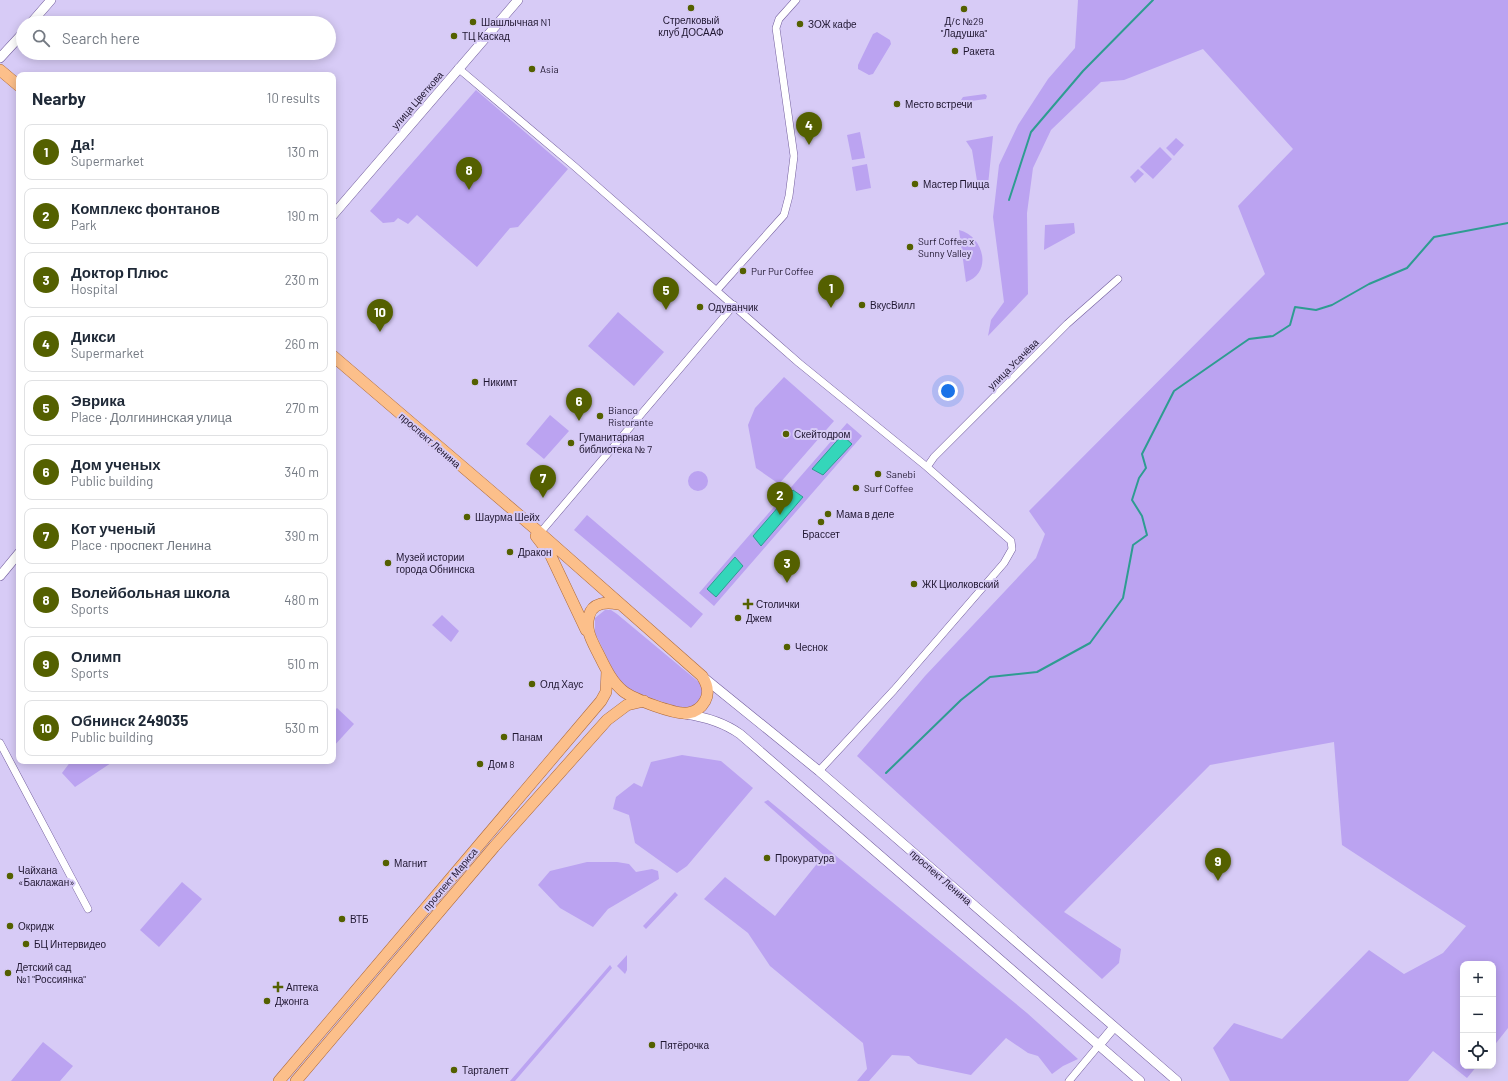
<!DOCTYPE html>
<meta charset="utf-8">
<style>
:root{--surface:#fff;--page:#f2f2f3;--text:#1f2937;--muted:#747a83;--line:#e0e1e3;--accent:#546000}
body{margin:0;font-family:Barlow,sans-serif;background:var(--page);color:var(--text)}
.controls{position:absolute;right:12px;bottom:12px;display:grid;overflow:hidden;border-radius:8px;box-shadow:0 2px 10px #0003}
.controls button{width:36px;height:36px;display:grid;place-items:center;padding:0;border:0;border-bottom:1px solid var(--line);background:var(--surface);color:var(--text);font:20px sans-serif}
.you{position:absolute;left:948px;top:391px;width:14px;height:14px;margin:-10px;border:3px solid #fff;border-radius:50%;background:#1a73e8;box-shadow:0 0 0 6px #1a73e833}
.badge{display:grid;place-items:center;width:26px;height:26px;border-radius:50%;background:var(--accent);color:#fff;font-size:13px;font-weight:700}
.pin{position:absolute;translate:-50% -33px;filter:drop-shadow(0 1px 2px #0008)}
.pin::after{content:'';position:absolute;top:21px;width:14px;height:12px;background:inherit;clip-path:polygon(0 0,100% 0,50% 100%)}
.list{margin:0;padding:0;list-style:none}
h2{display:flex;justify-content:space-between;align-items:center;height:52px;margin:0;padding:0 16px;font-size:17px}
h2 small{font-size:13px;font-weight:400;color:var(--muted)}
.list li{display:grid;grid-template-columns:26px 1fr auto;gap:12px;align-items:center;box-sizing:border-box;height:56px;margin:0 8px 8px;padding:0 8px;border:1px solid var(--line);border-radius:8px}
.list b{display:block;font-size:15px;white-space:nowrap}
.list p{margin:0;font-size:13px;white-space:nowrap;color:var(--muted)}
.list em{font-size:13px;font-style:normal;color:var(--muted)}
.icon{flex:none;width:22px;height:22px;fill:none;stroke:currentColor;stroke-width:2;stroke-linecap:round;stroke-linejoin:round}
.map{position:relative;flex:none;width:1508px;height:1081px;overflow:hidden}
.search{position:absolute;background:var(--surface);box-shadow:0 2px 10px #0003;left:16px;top:16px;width:320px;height:44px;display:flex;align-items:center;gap:10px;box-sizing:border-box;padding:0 14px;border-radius:22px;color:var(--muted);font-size:15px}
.panel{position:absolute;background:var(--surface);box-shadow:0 2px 10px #0003;left:16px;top:72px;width:320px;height:692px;border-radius:8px}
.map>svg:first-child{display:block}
.green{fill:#bba3f1}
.water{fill:#34d6ba;stroke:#2e9c91}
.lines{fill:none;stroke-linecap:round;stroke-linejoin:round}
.stream{stroke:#2e9c91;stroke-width:2}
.street-casing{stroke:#715c9c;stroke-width:8}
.secondary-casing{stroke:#715c9c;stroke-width:10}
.primary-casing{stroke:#ad6938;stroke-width:12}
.street{stroke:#fff;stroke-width:7}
.secondary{stroke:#fff;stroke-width:9}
.primary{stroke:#fcbf8a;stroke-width:11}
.poi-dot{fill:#546000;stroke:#d7cbf6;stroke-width:1.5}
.labels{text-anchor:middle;stroke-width:4;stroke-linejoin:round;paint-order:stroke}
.poi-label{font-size:10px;fill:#1f1630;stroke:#d7cbf6;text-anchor:start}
.street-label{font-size:10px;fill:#1f1630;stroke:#d7cbf6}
</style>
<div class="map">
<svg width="1508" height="1081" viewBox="0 0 1508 1081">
<rect width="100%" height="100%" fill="#d7cbf6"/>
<!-- green -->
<path class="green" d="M1078 0H1508V1028L1493 1047V964H1463V1066H1477L1467 1078 1433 1051 1408 1081H1230L1213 1048 1234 1023 1282 1039 1369 950 1404 974 1443 953 1466 926 1342 845 1334 742 1210 765 1064 912 1121 949 1119 963 1102 979 857 756 925 676 1036 558 1045 534 1029 511 1265 274 1238 206 1293 149 1203 49 1124 80 1101 82 1051 130 1033 168 1027 213 1028 294 988 336 991 320 1004 302 993 217 999 165 1018 125 1048 79 1075 48Z
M877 32 890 40 891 44 873 74 869 75 858 69V65L873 34Z
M476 90 568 169 518 227 510 228 477 267 417 215 408 224 398 218 394 222 383 223 370 211Z
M985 94 987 96 986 99 963 102 961 100 963 97Z
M860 132 865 158 852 160 847 135Z
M993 136 988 185 978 187 972 150 966 141Z
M1176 138 1184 145 1174 156 1166 148Z
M1160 147 1172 159 1153 179 1140 167Z
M867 164 871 188 856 191 852 167Z
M1138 169 1144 174 1135 183 1130 177Z
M1074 223 1075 233 1044 250 1045 225Z
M959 230C984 236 993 273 966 282Z
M618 312 664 352 634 386 588 346Z
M784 377 834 421 779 484 756 468 748 425 755 408Z
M550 415 569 431 544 459 526 444Z
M847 423 862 436 714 606 699 593Z
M688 481a10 10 0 1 1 20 0a10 10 0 1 1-20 0Z
M587 515 703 614 691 628 574 530Z
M605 610H611L617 614 700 683 704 692 698 705 688 708 678 707 627 690 618 680 595 633V618Z
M442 615 459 631 451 642 432 625Z
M337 708 354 724 333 747V712Z
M682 755 721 761 753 788 687 866 677 873 635 843 629 815 613 809 616 797 634 783 642 787 651 762Z
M71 761H114L75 787 62 773Z
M768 800 1027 1013 1078 1059 1063 1066 1052 1074 1038 1056 1028 1053 1006 1038 971 1075 918 1064 909 1056 892 1055 869 1081H857L867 1069 863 1043 770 966 748 933 704 899 725 877 775 916 824 855 764 802Z
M587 862H617L629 864 636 872 652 869 658 871 659 879 608 909 593 927 560 908 538 885 550 871Z
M182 882 202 899 159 947 140 930Z
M675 892 678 895 646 929 643 926Z
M627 955V970L625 974 617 966Z
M610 965 612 968 515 1081H510Z
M43 1042 73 1066 60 1081H11Z"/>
<!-- water -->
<path class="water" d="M842 435 852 444 823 475 812 469Z
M793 490 803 497 761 546 753 536Z
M735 557 743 566 716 597 707 589Z"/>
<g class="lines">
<!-- stream -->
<path class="stream" d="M1009 200 1031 132 1083 71 1153 0
M886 773 961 700 990 677 1037 672 1090 643 1123 598 1133 545 1147 535 1142 516 1132 500 1139 478 1146 468 1142 454 1174 391 1249 339 1273 336 1290 325 1295 307 1316 310 1332 305 1369 284 1407 268 1434 237 1508 223"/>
<!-- street casing -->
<g class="street-casing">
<path id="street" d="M458 68 574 166 799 363 927 467 1011 541 1012 549 1004 563 894 690 819 771
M717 290 784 215 789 196 794 156 776 28 779 19 796 0
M927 467 934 457 1067 324 1118 279
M540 533 734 305
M0 743 88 909
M1069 1081 1099 1045"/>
</g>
<!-- secondary casing -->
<g class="secondary-casing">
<path id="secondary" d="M31 23 51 0
M0 58 23 33
M333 215 518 0
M0 576 19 553
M703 677 819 771 1177 1081
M685 714C706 717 723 722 740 734L1140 1081
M1099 1045 1114 1027"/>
</g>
<!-- primary casing -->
<g class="primary-casing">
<path id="primary" d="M0 70 19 86
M333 356 540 533 702 676C707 684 710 692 705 701 701 708 696 712 688 713 676 715 633 699 623 691 611 681 605 667 598 653 592 641 585 630 589 616 592 602 607 602 618 604
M536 536 550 554 586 630
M279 1081 601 701 606 692 607 671
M296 1081 494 847 607 720 627 705 644 701"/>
</g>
<!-- street -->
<use href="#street" class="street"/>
<!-- secondary -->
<use href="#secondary" class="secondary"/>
<!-- primary -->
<use href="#primary" class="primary"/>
</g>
<!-- markers -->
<g class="poi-dot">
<circle cx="691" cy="8" r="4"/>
<circle cx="964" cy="9" r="4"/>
<circle cx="473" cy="22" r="4"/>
<circle cx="800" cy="24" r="4"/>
<circle cx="454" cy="36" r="4"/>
<circle cx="955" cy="51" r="4"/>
<circle cx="532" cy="69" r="4"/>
<circle cx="897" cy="104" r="4"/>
<circle cx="915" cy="184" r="4"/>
<circle cx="910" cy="247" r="4"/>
<circle cx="743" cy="271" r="4"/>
<circle cx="862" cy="305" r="4"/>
<circle cx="700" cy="307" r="4"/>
<circle cx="475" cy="382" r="4"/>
<circle cx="600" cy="416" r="4"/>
<circle cx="786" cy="434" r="4"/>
<circle cx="571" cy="443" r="4"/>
<circle cx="878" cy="474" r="4"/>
<circle cx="856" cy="488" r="4"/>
<circle cx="828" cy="514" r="4"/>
<circle cx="467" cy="517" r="4"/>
<circle cx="821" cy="522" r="4"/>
<circle cx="510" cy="552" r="4"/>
<circle cx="388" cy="563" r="4"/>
<circle cx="914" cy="584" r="4"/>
<path d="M746 598h4v4h4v4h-4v4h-4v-4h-4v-4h4z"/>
<circle cx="738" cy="618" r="4"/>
<circle cx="787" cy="647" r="4"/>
<circle cx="532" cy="684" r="4"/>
<circle cx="504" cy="737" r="4"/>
<circle cx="480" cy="764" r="4"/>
<circle cx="767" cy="858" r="4"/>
<circle cx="386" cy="863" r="4"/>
<circle cx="10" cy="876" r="4"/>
<circle cx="342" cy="919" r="4"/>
<circle cx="10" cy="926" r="4"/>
<circle cx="26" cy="944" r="4"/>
<circle cx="8" cy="973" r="4"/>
<path d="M276 981h4v4h4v4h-4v4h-4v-4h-4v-4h4z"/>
<circle cx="267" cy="1001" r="4"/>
<circle cx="652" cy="1045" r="4"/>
<circle cx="454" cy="1070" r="4"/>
</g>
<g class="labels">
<!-- poi labels -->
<g class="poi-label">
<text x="691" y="24" text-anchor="middle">Стрелковый<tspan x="691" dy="12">клуб ДОСААФ</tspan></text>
<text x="964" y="25" text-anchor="middle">Д/с №29<tspan x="964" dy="12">"Ладушка"</tspan></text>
<text x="481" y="26">Шашлычная N1</text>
<text x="808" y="28">ЗОЖ кафе</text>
<text x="462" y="40">ТЦ Каскад</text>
<text x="963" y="55">Ракета</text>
<text x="540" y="73">Asia</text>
<text x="905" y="108">Место встречи</text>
<text x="923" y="188">Мастер Пицца</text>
<text x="918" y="245">Surf Coffee x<tspan x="918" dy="12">Sunny Valley</tspan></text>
<text x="751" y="275">Pur Pur Coffee</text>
<text x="870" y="309">ВкусВилл</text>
<text x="708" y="311">Одуванчик</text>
<text x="483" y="386">Никимт</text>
<text x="608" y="414">Bianco<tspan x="608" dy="12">Ristorante</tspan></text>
<text x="794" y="438">Скейтодром</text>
<text x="579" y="441">Гуманитарная<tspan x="579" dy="12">библиотека № 7</tspan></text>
<text x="886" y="478">Sanebi</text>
<text x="864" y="492">Surf Coffee</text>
<text x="836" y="518">Мама в деле</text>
<text x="475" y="521">Шаурма Шейх</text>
<text x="821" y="538" text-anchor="middle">Брассет</text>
<text x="518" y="556">Дракон</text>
<text x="396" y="561">Музей истории<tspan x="396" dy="12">города Обнинска</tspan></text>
<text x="922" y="588">ЖК Циолковский</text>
<text x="756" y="608">Столички</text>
<text x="746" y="622">Джем</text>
<text x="795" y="651">Чеснок</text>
<text x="540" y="688">Олд Хаус</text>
<text x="512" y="741">Панам</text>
<text x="488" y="768">Дом 8</text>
<text x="775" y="862">Прокуратура</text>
<text x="394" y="867">Магнит</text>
<text x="18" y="874">Чайхана<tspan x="18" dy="12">«Баклажан»</tspan></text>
<text x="350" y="923">ВТБ</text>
<text x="18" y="930">Окридж</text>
<text x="34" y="948">БЦ Интервидео</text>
<text x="16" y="971">Детский сад<tspan x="16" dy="12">№1 "Россиянка"</tspan></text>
<text x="286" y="991">Аптека</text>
<text x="275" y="1005">Джонга</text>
<text x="660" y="1049">Пятёрочка</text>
<text x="462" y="1074">Тарталетт</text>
</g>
<!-- street labels -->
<g class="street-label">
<text transform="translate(417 100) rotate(-49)" y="4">улица Цветкова</text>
<text transform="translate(1013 364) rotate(-45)" y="4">улица Усачёва</text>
<text transform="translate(430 440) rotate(41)" y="4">проспект Ленина</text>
<text transform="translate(941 877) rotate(41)" y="4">проспект Ленина</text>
<text transform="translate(450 879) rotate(-50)" y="4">проспект Маркса</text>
</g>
</g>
</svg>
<div class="controls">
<button>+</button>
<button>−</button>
<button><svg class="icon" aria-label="locate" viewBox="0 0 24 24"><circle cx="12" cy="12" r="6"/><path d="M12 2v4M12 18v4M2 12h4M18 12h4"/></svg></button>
</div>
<div class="you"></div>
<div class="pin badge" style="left:831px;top:308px">1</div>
<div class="pin badge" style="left:780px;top:515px">2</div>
<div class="pin badge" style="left:787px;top:583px">3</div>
<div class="pin badge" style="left:809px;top:145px">4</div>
<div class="pin badge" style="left:666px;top:310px">5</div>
<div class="pin badge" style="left:579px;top:421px">6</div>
<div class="pin badge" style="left:543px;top:498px">7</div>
<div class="pin badge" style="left:469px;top:190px">8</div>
<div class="pin badge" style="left:1218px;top:881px">9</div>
<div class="pin badge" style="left:380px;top:332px">10</div>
<div class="search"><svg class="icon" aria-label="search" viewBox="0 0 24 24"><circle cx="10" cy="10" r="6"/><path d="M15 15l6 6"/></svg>Search here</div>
<section class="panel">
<h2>Nearby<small>10 results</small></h2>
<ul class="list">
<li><span class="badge">1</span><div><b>Да!</b><p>Supermarket</p></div><em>130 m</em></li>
<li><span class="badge">2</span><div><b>Комплекс фонтанов</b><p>Park</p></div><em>190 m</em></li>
<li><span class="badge">3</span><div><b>Доктор Плюс</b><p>Hospital</p></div><em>230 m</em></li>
<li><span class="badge">4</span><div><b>Дикси</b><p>Supermarket</p></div><em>260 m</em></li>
<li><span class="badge">5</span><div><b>Эврика</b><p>Place · Долгининская улица</p></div><em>270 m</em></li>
<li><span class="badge">6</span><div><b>Дом ученых</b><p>Public building</p></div><em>340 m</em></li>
<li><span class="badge">7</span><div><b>Кот ученый</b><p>Place · проспект Ленина</p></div><em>390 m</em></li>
<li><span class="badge">8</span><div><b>Волейбольная школа</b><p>Sports</p></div><em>480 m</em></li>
<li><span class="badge">9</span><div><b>Олимп</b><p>Sports</p></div><em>510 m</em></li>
<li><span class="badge">10</span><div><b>Обнинск 249035</b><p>Public building</p></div><em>530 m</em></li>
</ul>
</section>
</div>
